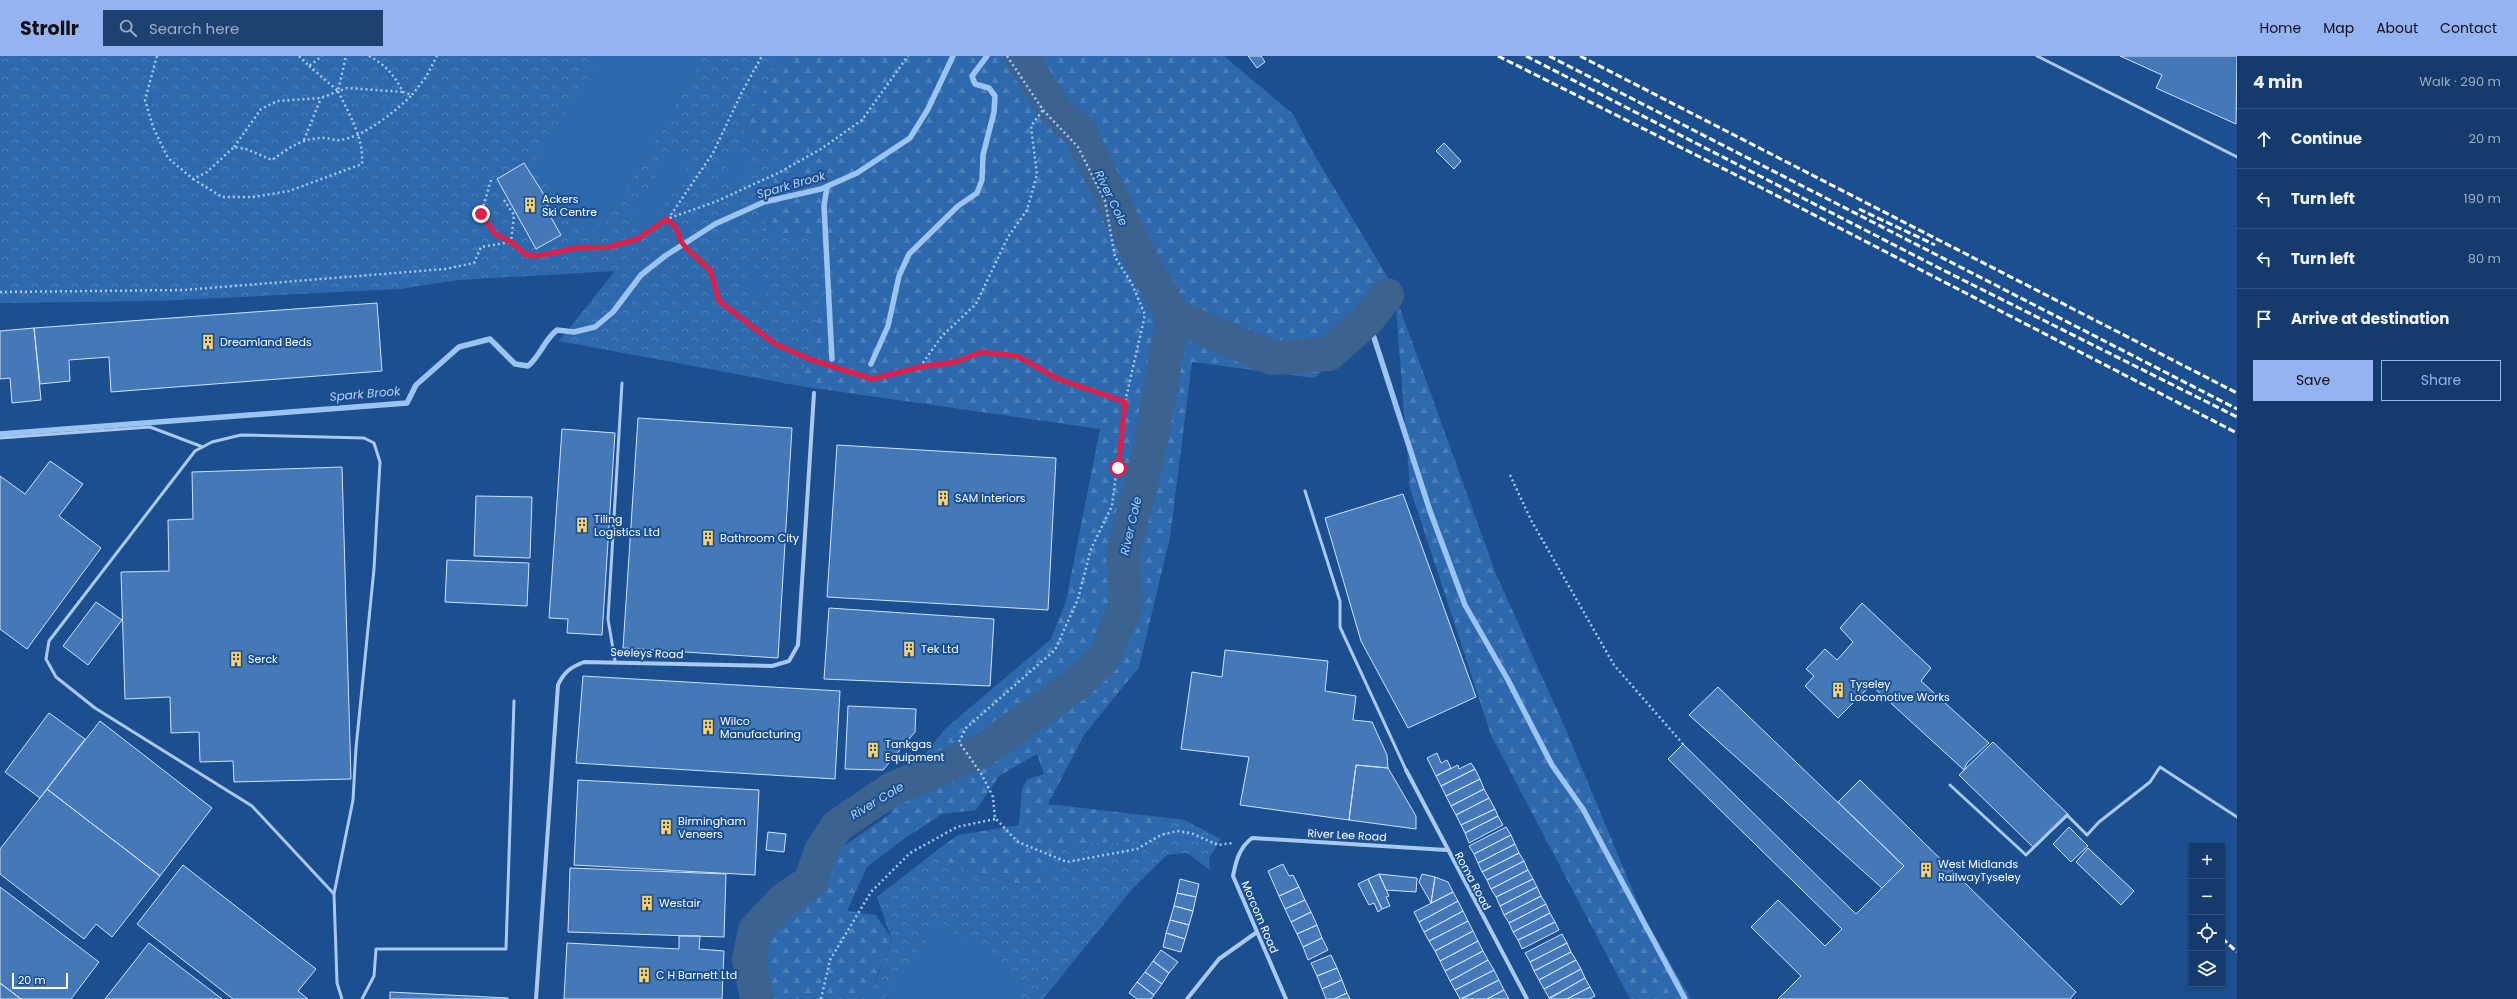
<!DOCTYPE html>
<meta charset="utf-8">
<style>
:root{--surface:#143b6b;--page:#1d4271;--text:#f1f3f6;--muted:#9dadc1;--line:#33557e;--accent:#95b2f1}
body{margin:0;font-family:Poppins,sans-serif;background:var(--page);color:var(--text)}
.controls{position:absolute;right:12px;bottom:12px;display:grid;overflow:hidden;border-radius:0px;box-shadow:0 2px 6px #0003}
.controls button{width:36px;height:36px;display:grid;place-items:center;padding:0;border:0;border-bottom:1px solid var(--line);background:var(--surface);color:var(--text);font:20px sans-serif}
.scale{position:absolute;left:12px;bottom:10px;width:56px;box-sizing:border-box;padding-left:4px;border:2px solid #fff;border-top:0;font-size:11px;line-height:14px;white-space:nowrap;color:#fff;-webkit-text-stroke:3px #1b4f8f;paint-order:stroke}
.stop{position:absolute;width:12px;height:12px;margin:-9px;border:3px solid #e11d48;border-radius:50%;background:#fff}
.stop.end{background:#e11d48;border-color:#fff;box-shadow:0 1px 4px #0008}
.list{margin:0;padding:0;list-style:none}
h2{display:flex;justify-content:space-between;align-items:center;height:52px;margin:0;padding:0 16px;font-size:17px}
h2 small{font-size:13px;font-weight:400;color:var(--muted)}
.list li{display:grid;grid-template-columns:26px 1fr auto;gap:12px;align-items:center;box-sizing:border-box;height:60px;padding:0 16px;border-top:1px solid var(--line)}
.list b{display:block;font-size:15px;white-space:nowrap}
.list em{font-size:13px;font-style:normal;color:var(--muted)}
.actions{display:flex;gap:8px;padding:12px 16px}
.actions a{flex:1;padding:9px 0;border:1px solid var(--accent);border-radius:0px;text-align:center;font-size:14px;color:var(--accent)}
.actions .main{background:var(--accent);color:#111}
.icon{flex:none;width:22px;height:22px;fill:none;stroke:currentColor;stroke-width:2;stroke-linecap:round;stroke-linejoin:round}
.map{position:relative;flex:none;width:2237px;height:943px;overflow:hidden}
header{display:flex;align-items:center;gap:24px;box-sizing:border-box;height:56px;padding:0 20px;background:var(--accent);color:#111}
header strong{font-size:19px}
nav{display:flex;gap:22px;margin-inline-start:auto;font-size:14px}
.search{width:280px;height:36px;background:var(--page);display:flex;align-items:center;gap:10px;box-sizing:border-box;padding:0 14px;border-radius:0px;color:var(--muted);font-size:15px}
main{display:flex}
aside{flex:1;background:var(--surface)}
.map>svg:first-child{display:block}
.forest{fill:url(#forest-firs)}
.park{fill:url(#park-crowns)}
.pitch{fill:#2e69ad}
.lines{fill:none;stroke-linecap:round;stroke-linejoin:round}
.stream{stroke:#9cc4f0;stroke-width:5.5}
.river{stroke:#3c6290;stroke-width:34}
.building{fill:#4478b7;stroke:#cfe3fa}
.path{stroke:#a9c9ee;stroke-width:2.5;stroke-dasharray:2 3;stroke-linecap:butt}
.lane{stroke:#a9c9ee;stroke-width:3}
.street{stroke:#a9c9ee;stroke-width:4}
.rail{stroke:#fff;stroke-width:3;stroke-dasharray:7 3;stroke-linecap:butt}
.route{stroke:#e11d48;stroke-width:5}
.labels{text-anchor:middle;stroke-width:4;stroke-linejoin:round;paint-order:stroke}
.poi-label{font-size:11px;fill:#fff;stroke:#1b4f8f;text-anchor:start}
.street-label{font-size:11px;fill:#fff;stroke:#1b4f8f}
.water-label{font-size:12px;font-style:italic;fill:#b5d3f5;stroke:#1b4f8f}
</style>
<header>
<strong>Strollr</strong>
<div class="search"><svg class="icon" aria-label="search" viewBox="0 0 24 24"><circle cx="10" cy="10" r="6"/><path d="M15 15l6 6"/></svg>Search here</div>
<nav><a>Home</a><a>Map</a><a>About</a><a>Contact</a></nav>
</header>
<main>
<div class="map">
<svg width="2237" height="943" viewBox="0 0 2237 943">
<defs>
<pattern id="forest-firs" width="22" height="20" patternUnits="userSpaceOnUse"><rect width="22" height="20" fill="#2e69ad"/><path d="M5 1l3.5 6h-7zM16 11l3.5 6h-7z" fill="#4d80b9"/></pattern>
<pattern id="park-crowns" width="20" height="18" patternUnits="userSpaceOnUse"><rect width="20" height="18" fill="#2e69ad"/><path d="M2 6a3 3 0 1 1 6 0M12 15a3 3 0 1 1 6 0" fill="none" stroke="#4d80b9"/></pattern>
</defs>
<rect width="100%" height="100%" fill="#1b4f8f"/>
<!-- forest -->
<path class="forest" d="M780 0H1224L1293 58 1315 100 1390 225 1496 518 1566 674 1643 859 1691 943H1630L1491 679 1410 432 1396 252 1314 322 1192 306 1170 481 1139 611 1084 679 1048 748 1169 762 1139 786 1063 788 1037 833 952 811 940 792 958 779 1019 769 1022 733 1027 723 1044 718 1037 698 999 720 976 754 942 758 905 782 867 811 847 855 876 859 892 883 868 943H749L744 922 766 856 809 814 890 758 921 703 946 672 1051 583 1066 545 1100 373 800 330 840 182 762 175 780 96 744 77Z"/>
<!-- park -->
<path class="park" d="M0 0H780L744 77 780 96 763 175 840 182 800 330 559 285 615 215 459 224 400 233 158 245 0 247Z
M1169 762 1184 764 1221 783 1209 802 1210 814 1187 797 1167 799 1133 832 1043 943H868L892 884 877 841 940 792 952 811 1037 833 1063 788 1139 786Z"/>
<!-- pitch -->
<path class="pitch" d="M601 0H704L599 179 554 145 562 130 533 109Z
M673 93 691 105 649 173 628 165Z
M746 94 752 109 733 125 724 106Z
M754 209 764 223 766 238 756 245 745 236 746 216Z
M940 866 1024 926 1012 943H884Z"/>
<g class="lines">
<!-- stream -->
<path class="stream" d="M827 131 824 150 832 303
M1368 263 1430 455 1465 549 1508 624 1552 709 1583 753 1685 943
M871 308 888 270 899 220 909 198 958 150 977 137 982 124 983 99 994 56 995 40 989 32 975 28 972 20 987 0
M0 378 407 347 416 329 459 291 490 283 515 308 528 310C541 299 544 284 557 274L574 276 595 271 613 256 641 219 665 200 715 168 764 146 821 133 857 117 910 82 928 53 953 0"/>
<!-- river -->
<path class="river" d="M1173 260 1272 302 1329 298 1368 263 1387 239
M757 943 749 903 755 874 783 844 810 826 821 795 837 770 892 733 982 695 1075 629 1104 602 1126 549 1123 496 1148 401 1173 260 1141 203 1079 75 1054 53 1021 0"/>
</g>
<!-- building -->
<path class="building" d="M1248 0H1261L1265 6 1257 12Z
M2120 0H2237L2236 68 2156 32 2162 19Z
M1444 87 1461 105 1454 113 1436 95Z
M524 107 550 148 545 151 561 179 536 193 497 123Z
M377 247 382 315 111 336 109 301 69 304 70 325 40 328 34 272Z
M34 272 41 344 12 347 10 322 0 323V275Z
M638 362 792 372 778 602 623 592Z
M562 373 615 377 602 579 567 577 568 563 549 562Z
M837 389 1056 402 1048 554 827 541Z
M50 405 83 428 59 460 101 492 27 593 0 573V420L25 438Z
M342 411 351 723 234 726 233 705 200 706 199 676 171 677 170 641 125 643 121 516 169 515 168 464 193 463 192 416Z
M1403 438 1476 641 1408 672 1361 585 1325 462Z
M476 440 532 441 530 502 474 500Z
M447 504 529 507 527 550 445 546Z
M96 546 122 564 88 609 63 590Z
M1862 547 1931 612 1921 625 1989 687 1967 707 1964 714 1871 629 1838 662 1805 630 1814 620 1806 613 1825 593 1837 604 1853 586 1840 572Z
M829 552 994 563 990 630 824 623Z
M1225 594 1328 605 1325 635 1356 640 1353 664 1372 666 1387 699 1388 712 1356 709 1349 764 1240 749 1249 701 1181 693 1192 616 1222 621Z
M583 620 840 635 835 723 576 707Z
M1718 631 1904 810 1882 832 1689 659Z
M848 650 916 653 915 676 883 714 845 713Z
M49 657 85 683 40 742 5 716Z
M100 665 212 752 160 820 47 733Z
M1993 686 2069 759 2034 792 1959 719Z
M1683 688 1856 858 1904 810 1838 746 1860 724 2076 936 2070 943H1778L1801 920 1751 871 1778 844 1825 890 1842 873 1668 703Z
M1437 697 1441 707 1447 704 1451 712 1436 720 1427 702Z
M1471 707 1475 713 1441 730 1436 720 1458 709 1459 713Z
M1356 709 1388 712 1416 760V773L1349 764Z
M1475 713 1480 723 1446 740 1441 730Z
M1480 723 1484 733 1451 750 1446 740Z
M578 724 759 734 755 819 574 809Z
M47 733 160 820 112 881 96 868 84 883 0 818V793Z
M1484 733 1489 742 1456 759 1451 750Z
M1489 742 1495 753 1461 769 1456 759Z
M1495 753 1498 760 1465 777 1461 769Z
M1498 760 1503 769 1469 787 1465 777Z
M1506 771 1511 779 1474 798 1469 790Z
M2069 771 2088 790 2071 806 2053 788Z
M768 776 786 778 784 796 766 794Z
M1511 779 1515 788 1478 807 1474 798Z
M1515 788 1519 797 1482 816 1478 807Z
M2088 792 2134 835 2121 849 2076 806Z
M1519 797 1524 805 1487 824 1482 816Z
M1524 805 1528 814 1491 833 1487 824Z
M1283 808 1289 820 1293 819 1299 831 1279 840 1268 815Z
M183 809 316 913 298 935 308 943H233L137 868Z
M570 812 726 818 724 881 568 876Z
M1528 814 1533 823 1496 841 1491 833Z
M1379 818 1389 840 1386 841 1390 850 1382 853 1368 823Z
M1379 818 1417 822 1416 836 1386 834Z
M1422 818 1435 821 1431 847 1419 826Z
M1435 821 1448 826 1453 836 1431 847Z
M1180 823 1199 828 1196 841 1177 837Z
M1368 823 1382 853 1378 856 1374 847 1369 849 1358 828Z
M1533 823 1537 831 1500 850 1496 841Z
M0 831 99 906 71 943H21L0 927Z
M1299 831 1305 844 1285 853 1279 840Z
M1537 831 1541 840 1504 859 1500 850Z
M1453 836 1458 845 1419 866 1414 856Z
M1177 837 1196 841 1193 855 1174 850Z
M1541 840 1546 848 1509 867 1504 859Z
M1305 844 1311 856 1291 866 1285 853Z
M1458 845 1463 855 1424 876 1419 866Z
M1546 848 1550 857 1513 876 1509 867Z
M1174 850 1193 855 1189 869 1170 864Z
M1463 855 1468 865 1429 885 1424 876Z
M1311 856 1317 869 1297 878 1291 866Z
M1550 857 1555 866 1518 884 1513 876Z
M1170 864 1189 869 1185 883 1166 877Z
M1468 865 1473 875 1435 895 1429 885Z
M1555 866 1559 874 1522 893 1518 884Z
M1317 869 1322 882 1303 891 1297 878Z
M1473 875 1478 885 1440 905 1435 895Z
M1166 877 1185 883 1181 896 1163 891Z
M1562 878 1567 887 1530 906 1525 897Z
M679 880H700L699 893 724 895 722 943H564L567 887 679 893Z
M1322 882 1328 894 1308 904 1303 891Z
M1478 885 1483 895 1445 915 1440 905Z
M149 887 222 943H105Z
M1567 887 1571 896 1534 915 1530 906Z
M1161 894 1178 906 1169 917 1153 905Z
M1483 895 1488 904 1450 925 1445 915Z
M1571 896 1576 904 1539 924 1534 915Z
M1331 899 1337 912 1317 920 1311 907Z
M1488 904 1494 914 1455 934 1450 925Z
M1576 904 1581 913 1544 933 1539 924Z
M1153 905 1169 917 1162 928 1145 916Z
M1337 912 1342 924 1322 933 1317 920Z
M1581 913 1585 922 1549 942 1544 933Z
M1494 914 1499 924 1460 943 1455 934Z
M1145 916 1162 928 1154 939 1137 926Z
M1585 922 1590 931 1567 943H1549Z
M1342 924 1347 937 1334 943H1326L1322 933Z
M1499 924 1504 934 1487 943H1462Z
M1137 926 1154 939 1151 943H1137L1129 937Z
M0 927 21 943H0Z
M1590 931 1595 940 1589 943H1567Z
M1504 934 1509 943H1487Z
M390 936 508 942V943H390Z
M1347 937 1350 943H1334Z"/>
<g class="lines">
<!-- path -->
<path class="path" d="M157 0 145 44 153 71 168 102 193 123 207 116 234 91 246 93 272 104C289 92 303 81 325 82 330 82 335 85 340 84 364 81 396 55 412 39
M299 0 309 10 322 0
M369 0C386 9 394 19 403 36L412 39 426 21 437 0
M1007 0 1043 54 1078 91 1105 145 1115 201 1132 228 1145 259 1125 346 1112 450 1091 493 1078 543 1055 594 966 672 959 686 982 719 993 741 995 762 1018 786 1067 806 1137 793 1161 779 1177 775 1191 777 1218 789 1233 787
M309 10 338 35 346 0
M304 84 321 42
M234 91 261 53 277 45 321 42 347 32 403 36
M193 123 222 141H253L289 135 362 108C364 82 349 58 338 35
M491 124 481 158 495 179 511 186 526 199 538 200 575 192 609 191 637 183 667 163 715 146 780 116 821 93 862 64 908 0
M504 144 514 159 511 186
M667 163 676 172 680 184 687 193 710 214 719 245 775 287 809 303 872 323 920 311 955 307 981 296 1017 300 1058 323 1125 346
M668 163 713 97 742 36 762 0
M0 236 184 234 445 213 474 207 481 191 511 186
M920 311 942 280 976 248 1008 181 1027 154 1037 119 1031 70 1043 54
M1510 419 1531 464 1614 609 1683 688
M821 943 830 904 871 836 910 797 957 771 995 763"/>
<!-- lane -->
<path class="lane" d="M2037 0 2237 101
M0 382 150 371 203 391
M1305 435 1340 545V571L1406 714
M615 605 608 563 622 327
M1950 729 2026 799 2067 759 2087 779 2099 766 2150 726 2160 711 2237 761
M334 838 252 750 95 652 56 621 46 603 49 585 195 395 212 386 241 379 364 382 374 387 380 406 374 513 356 692 353 744 334 838 337 927 342 943
M362 943 374 920 376 893H506L514 645"/>
<!-- street -->
<path class="street" d="M1406 714 1527 943
M536 943 558 629C564 616 571 611 584 606L772 610 789 605 798 589 814 337
M1187 943 1219 903 1257 876
M1286 943 1233 820C1236 805 1239 792 1252 782L1446 794"/>
<!-- rail -->
<path class="rail" d="M1498 0 1762 132 2237 377
M1526 0 1941 213 2237 361
M1549 0 2237 353
M1580 0 2237 337
M1859 153 1935 189
M2222 882 2237 896"/>
</g>
<g class="lines">
<!-- route -->
<path class="route" d="M481 158 495 178 511 186 526 199 538 200 576 192 609 191 637 183 667 163 676 172 680 184 687 193 710 214 719 245 775 288 809 303 872 323 920 311 955 306 981 296 1017 300 1058 323 1125 346 1118 412"/>
</g>
<!-- icons -->
<defs>
<g id="building-bare" transform="scale(1.2)"><path d="M-4-6H4V6H1V3H-1V6H-4ZM-2.5-4.3h1.7v1.8h-1.7ZM.8-4.3h1.7v1.8H.8ZM-2.5-1h1.7V.8h-1.7ZM.8-1h1.7V.8H.8Z" fill="#ffd166" stroke="#1b4f8f" stroke-width="2.5" paint-order="stroke"/></g>
</defs>
<g fill-rule="evenodd">
<use href="#building-bare" x="530" y="149"/>
<use href="#building-bare" x="208" y="286"/>
<use href="#building-bare" x="943" y="442"/>
<use href="#building-bare" x="582" y="469"/>
<use href="#building-bare" x="708" y="482"/>
<use href="#building-bare" x="909" y="593"/>
<use href="#building-bare" x="236" y="603"/>
<use href="#building-bare" x="1838" y="634"/>
<use href="#building-bare" x="708" y="671"/>
<use href="#building-bare" x="873" y="694"/>
<use href="#building-bare" x="666" y="771"/>
<use href="#building-bare" x="1926" y="814"/>
<use href="#building-bare" x="647" y="847"/>
<use href="#building-bare" x="644" y="919"/>
</g>
<g class="labels">
<!-- poi labels -->
<g class="poi-label">
<text x="542" y="147">Ackers<tspan x="542" dy="13">Ski Centre</tspan></text>
<text x="220" y="290">Dreamland Beds</text>
<text x="955" y="446">SAM Interiors</text>
<text x="594" y="467">Tiling<tspan x="594" dy="13">Logistics Ltd</tspan></text>
<text x="720" y="486">Bathroom City</text>
<text x="921" y="597">Tek Ltd</text>
<text x="248" y="607">Serck</text>
<text x="1850" y="632">Tyseley<tspan x="1850" dy="13">Locomotive Works</tspan></text>
<text x="720" y="669">Wilco<tspan x="720" dy="13">Manufacturing</tspan></text>
<text x="885" y="692">Tankgas<tspan x="885" dy="13">Equipment</tspan></text>
<text x="678" y="769">Birmingham<tspan x="678" dy="13">Veneers</tspan></text>
<text x="1938" y="812">West Midlands<tspan x="1938" dy="13">RailwayTyseley</tspan></text>
<text x="659" y="851">Westair</text>
<text x="656" y="923">C H Barnett Ltd</text>
</g>
<!-- street labels -->
<g class="street-label">
<text transform="translate(647 597) rotate(2)" y="4">Seeleys Road</text>
<text transform="translate(1347 779) rotate(3)" y="4">River Lee Road</text>
<text transform="translate(1473 825) rotate(62)" y="4">Roma Road</text>
<text transform="translate(1260 861) rotate(67)" y="4">Morcom Road</text>
</g>
<!-- water labels -->
<g class="water-label">
<text transform="translate(791 129) rotate(-16)" y="4">Spark Brook</text>
<text transform="translate(1111 142) rotate(64)" y="4">River Cole</text>
<text transform="translate(365 338) rotate(-5)" y="4">Spark Brook</text>
<text transform="translate(1131 470) rotate(-77)" y="4">River Cole</text>
<text transform="translate(877 745) rotate(-31)" y="4">River Cole</text>
</g>
</g>
</svg>
<div class="controls">
<button>+</button>
<button>−</button>
<button><svg class="icon" aria-label="locate" viewBox="0 0 24 24"><circle cx="12" cy="12" r="6"/><path d="M12 2v4M12 18v4M2 12h4M18 12h4"/></svg></button>
<button><svg class="icon" aria-label="layers" viewBox="0 0 24 24"><path d="M12 4l9 5-9 5-9-5zM3 14l9 5 9-5"/></svg></button>
</div>
<div class="scale">20 m</div>
<div class="stop" style="left:1118px;top:412px"></div>
<div class="stop end" style="left:481px;top:158px"></div>
</div>
<aside>
<h2>4 min<small>Walk · 290 m</small></h2>
<ul class="list">
<li><svg class="icon" aria-label="ahead" viewBox="0 0 24 24"><path d="M12 20V5M6 11l6-6 6 6"/></svg><div><b>Continue</b></div><em>20 m</em></li>
<li><svg class="icon" aria-label="left" viewBox="0 0 24 24"><path d="M17 20v-9H6M10 6l-5 5 5 5"/></svg><div><b>Turn left</b></div><em>190 m</em></li>
<li><svg class="icon" aria-label="left" viewBox="0 0 24 24"><path d="M17 20v-9H6M10 6l-5 5 5 5"/></svg><div><b>Turn left</b></div><em>80 m</em></li>
<li><svg class="icon" aria-label="arrive" viewBox="0 0 24 24"><path d="M6 21V4h12l-3 4 3 4H6"/></svg><div><b>Arrive at destination</b></div></li>
</ul>
<div class="actions"><a class="main">Save</a><a>Share</a></div>
</aside>
</main>
